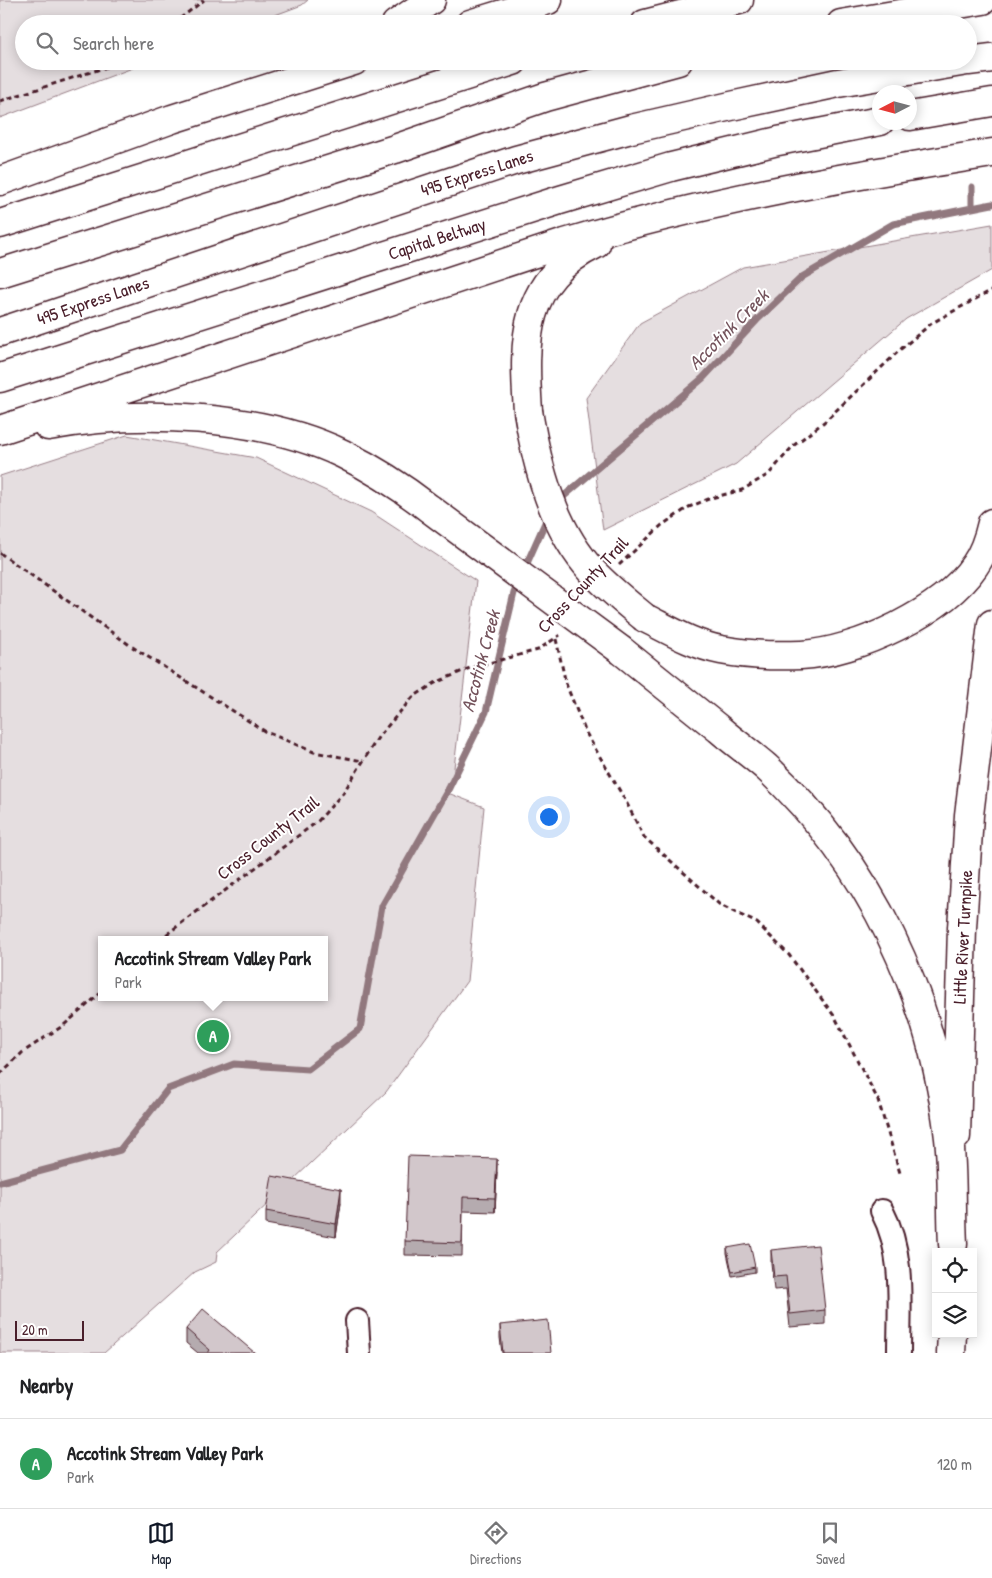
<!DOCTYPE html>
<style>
:root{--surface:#fff;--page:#f6f6f6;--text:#202124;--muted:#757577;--line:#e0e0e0;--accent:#111827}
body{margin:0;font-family:"Patrick Hand",sans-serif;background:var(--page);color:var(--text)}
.controls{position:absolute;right:15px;bottom:15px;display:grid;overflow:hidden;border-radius:0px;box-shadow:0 2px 12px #0003}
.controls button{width:45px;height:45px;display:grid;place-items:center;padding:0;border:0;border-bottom:1px solid var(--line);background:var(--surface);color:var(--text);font:25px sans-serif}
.compass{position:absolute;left:872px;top:85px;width:45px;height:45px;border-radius:50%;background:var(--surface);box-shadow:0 2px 12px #0003;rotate:264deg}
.scale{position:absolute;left:15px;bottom:12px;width:69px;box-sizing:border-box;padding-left:5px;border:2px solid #4a1f2b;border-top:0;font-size:14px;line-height:18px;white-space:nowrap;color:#4a1f2b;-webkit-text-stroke:4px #fff;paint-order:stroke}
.you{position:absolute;left:548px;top:816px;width:18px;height:18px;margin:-12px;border:4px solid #fff;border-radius:50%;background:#1a73e8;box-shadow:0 0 0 8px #1a73e833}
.badge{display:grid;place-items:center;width:32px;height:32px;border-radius:50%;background:var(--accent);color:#fff;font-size:16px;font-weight:700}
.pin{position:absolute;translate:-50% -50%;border:2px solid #fff;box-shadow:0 1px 5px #0006}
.popup{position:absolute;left:98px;top:936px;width:230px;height:65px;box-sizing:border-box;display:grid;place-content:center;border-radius:0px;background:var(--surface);filter:drop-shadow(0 1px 4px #0005);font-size:16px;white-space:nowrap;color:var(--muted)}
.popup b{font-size:19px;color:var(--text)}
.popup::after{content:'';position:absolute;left:50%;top:100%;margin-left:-10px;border:10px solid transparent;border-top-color:var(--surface)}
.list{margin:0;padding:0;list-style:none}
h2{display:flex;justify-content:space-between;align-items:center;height:65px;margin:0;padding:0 20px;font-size:21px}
h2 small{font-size:16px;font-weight:400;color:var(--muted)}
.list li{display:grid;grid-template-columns:32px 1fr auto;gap:15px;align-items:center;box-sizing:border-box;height:90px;padding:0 20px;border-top:1px solid var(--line)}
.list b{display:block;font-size:19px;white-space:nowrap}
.list p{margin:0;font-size:16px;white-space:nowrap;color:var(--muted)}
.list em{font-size:16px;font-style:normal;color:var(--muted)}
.icon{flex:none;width:28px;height:28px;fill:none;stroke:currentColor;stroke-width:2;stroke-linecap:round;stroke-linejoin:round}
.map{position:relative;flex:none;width:992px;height:1353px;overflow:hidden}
.search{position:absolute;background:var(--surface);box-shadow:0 2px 12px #0003;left:15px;right:15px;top:15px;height:55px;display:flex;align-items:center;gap:12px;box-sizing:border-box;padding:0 18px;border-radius:28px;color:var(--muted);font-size:19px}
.sheet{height:155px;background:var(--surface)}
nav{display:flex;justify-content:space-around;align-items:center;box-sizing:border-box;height:70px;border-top:1px solid var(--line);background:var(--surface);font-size:14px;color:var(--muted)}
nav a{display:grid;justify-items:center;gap:2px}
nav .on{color:var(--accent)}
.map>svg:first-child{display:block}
.green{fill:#e5dee0;stroke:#987e86;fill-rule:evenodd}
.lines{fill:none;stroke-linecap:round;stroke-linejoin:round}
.stream{stroke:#91787e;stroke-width:7}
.street-casing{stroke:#4a1f2b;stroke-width:26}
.primary-casing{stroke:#4a1f2b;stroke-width:31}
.highway-casing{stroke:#4a1f2b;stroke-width:31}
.path{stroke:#4a1f2b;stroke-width:3;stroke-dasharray:5 4;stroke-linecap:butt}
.street{stroke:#fff;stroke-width:22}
.primary{stroke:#fff;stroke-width:28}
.highway{stroke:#fff;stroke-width:28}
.highway-bridge-casing{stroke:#4a1f2b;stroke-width:31;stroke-linecap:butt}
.highway-bridge{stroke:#fff;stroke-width:28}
.wall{fill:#b5abaf;stroke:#4a1f2b}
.shaded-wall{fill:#938b8e;stroke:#4a1f2b}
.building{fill:#d2c7cb;stroke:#4a1f2b}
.labels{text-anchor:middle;stroke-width:4;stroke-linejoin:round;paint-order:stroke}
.street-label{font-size:18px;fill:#4a1f2b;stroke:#fff}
.water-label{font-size:19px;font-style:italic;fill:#74535c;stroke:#fff}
</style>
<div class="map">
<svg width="992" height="1353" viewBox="0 0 992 1353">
<rect width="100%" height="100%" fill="#fff"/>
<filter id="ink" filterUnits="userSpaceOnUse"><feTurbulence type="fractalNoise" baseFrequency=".02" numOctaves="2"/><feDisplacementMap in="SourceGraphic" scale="10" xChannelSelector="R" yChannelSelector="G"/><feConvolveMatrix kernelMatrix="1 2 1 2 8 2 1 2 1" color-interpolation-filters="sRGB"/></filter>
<g filter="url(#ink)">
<!-- green -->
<path class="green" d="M0 0H308L302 5 251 24H24V61H151L0 118Z
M992 224V270L906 319 736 464 603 530 586 398 640 323 743 267Z
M127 435 256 458 371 512 476 581 452 785 448 793 484 807 467 981 386 1092 217 1252 216 1262 195 1272 104 1353H0V476ZM102 940H324V997H102Z"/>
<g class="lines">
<!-- stream -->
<path class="stream" d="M972 187V208
M557 502 703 378 757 320 802 277 893 224 992 204
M523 572 548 516
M0 1182 120 1150 168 1089 234 1064 308 1069 360 1029 382 906 449 788 486 712 514 593 519 582"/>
<!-- street casing -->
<g class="street-casing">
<path id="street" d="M882 1211C905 1255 899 1305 899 1353
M357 1321 359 1353"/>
</g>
<!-- primary casing -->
<g class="primary-casing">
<path id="primary" d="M956 1136 962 928 969 815 992 624
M951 1353 952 1334"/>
</g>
<!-- highway casing -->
<g class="highway-casing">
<path id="highway" d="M396 24 431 0
M470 24 548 0
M645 24 739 0
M841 24 983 0
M968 61 992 58
M910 116 992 102
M0 181 172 119 354 61
M0 224 513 61
M0 273 395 149 545 97 678 61
M0 332 516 160 631 129 731 106 838 83 967 61
M0 378 560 200 671 167 778 141 880 121
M528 411C523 339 522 280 596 244
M48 426C138 409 260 414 343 454 374 469 403 488 430 509
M0 430 565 243C705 201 848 176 992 153
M645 618C669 630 694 645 721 650 747 655 775 656 801 655 857 652 943 612 975 565 983 554 989 536 992 523
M622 651C654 677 687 703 719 729 734 742 751 754 766 767 871 865 933 996 949 1138 953 1173 951 1209 953 1244"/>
</g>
<!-- path -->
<path class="path" d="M173 24 204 0
M0 101 113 65 119 61
M0 553 131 646 266 732 314 752 363 761
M619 565 662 525 689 507 711 498 742 490 769 474 793 446 824 422 902 348 932 323 992 290
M556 639 566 684 586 733 624 798 644 837 720 905 757 923 789 955 835 1017 878 1100 900 1173
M159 940 318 821 343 793 379 736 413 697 435 683 470 668 538 650 560 635
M0 1074 23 1052 64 1025 102 992"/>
<!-- street -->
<use href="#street" class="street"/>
<!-- primary -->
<use href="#primary" class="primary"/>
<!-- highway -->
<use href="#highway" class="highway"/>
<!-- highway-bridge casing -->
<g class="highway-bridge-casing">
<path id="highway-bridge" d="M528 411C537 467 553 529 593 572 609 589 627 603 645 618
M430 509 622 651"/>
</g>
<!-- highway-bridge -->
<use href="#highway-bridge" class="highway-bridge"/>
</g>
<!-- wall -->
<path class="wall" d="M497 1172 495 1212 463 1211 462 1256 405 1255V1241Z
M341 1203 336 1237 266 1224V1211Z
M727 1248 755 1267V1272L732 1276 727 1253Z
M771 1250 825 1310V1324L790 1327 786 1289 774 1290 771 1263Z
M500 1325 551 1353H502L500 1338Z
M186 1329 255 1353H198L186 1343Z"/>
<!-- shaded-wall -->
<path class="shaded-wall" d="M497 1159V1172L495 1212V1198Z
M341 1189V1203L336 1237V1224Z"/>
<!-- building -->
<path class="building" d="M408 1156 497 1159 495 1198 463 1197 462 1243 405 1241Z
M272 1176 341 1189 336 1224 266 1211Z
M750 1244 755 1267 732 1272 727 1248Z
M818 1245 825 1310 790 1314 786 1276 774 1277 771 1250Z
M203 1309 255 1353H208L210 1350 186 1329Z
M548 1320 551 1353H503L500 1325Z"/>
</g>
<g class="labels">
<!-- street labels -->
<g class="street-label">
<text transform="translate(477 173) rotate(-18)" y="6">495 Express Lanes</text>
<text transform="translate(437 239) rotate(-18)" y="6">Capital Beltway</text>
<text transform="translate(93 301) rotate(-19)" y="6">495 Express Lanes</text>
<text transform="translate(583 585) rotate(-47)" y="6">Cross County Trail</text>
<text transform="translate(268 838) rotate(-38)" y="6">Cross County Trail</text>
<text transform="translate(963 937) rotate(-87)" y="6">Little River Turnpike</text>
</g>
<!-- water labels -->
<g class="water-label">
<text transform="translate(728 329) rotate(-45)" y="7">Accotink Creek</text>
<text transform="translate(480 661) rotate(-75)" y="7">Accotink Creek</text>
</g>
</g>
</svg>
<div class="controls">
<button><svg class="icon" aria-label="locate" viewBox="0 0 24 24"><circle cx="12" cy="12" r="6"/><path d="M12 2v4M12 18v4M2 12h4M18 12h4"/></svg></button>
<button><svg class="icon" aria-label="layers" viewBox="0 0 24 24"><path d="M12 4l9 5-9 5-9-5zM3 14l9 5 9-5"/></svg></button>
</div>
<svg class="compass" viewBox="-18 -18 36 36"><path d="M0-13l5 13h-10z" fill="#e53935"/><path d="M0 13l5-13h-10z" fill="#757577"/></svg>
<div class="scale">20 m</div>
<div class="you"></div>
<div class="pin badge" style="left:213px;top:1036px;background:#2e9e5b">A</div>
<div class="popup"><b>Accotink Stream Valley Park</b>Park</div>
<div class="search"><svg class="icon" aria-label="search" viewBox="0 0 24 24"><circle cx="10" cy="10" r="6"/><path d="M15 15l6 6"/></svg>Search here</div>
</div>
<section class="sheet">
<h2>Nearby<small></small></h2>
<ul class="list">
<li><span class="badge" style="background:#2e9e5b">A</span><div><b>Accotink Stream Valley Park</b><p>Park</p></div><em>120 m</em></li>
</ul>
</section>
<nav>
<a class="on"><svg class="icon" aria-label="map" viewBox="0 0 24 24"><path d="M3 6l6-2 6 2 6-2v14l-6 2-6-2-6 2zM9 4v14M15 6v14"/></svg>Map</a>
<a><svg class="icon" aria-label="directions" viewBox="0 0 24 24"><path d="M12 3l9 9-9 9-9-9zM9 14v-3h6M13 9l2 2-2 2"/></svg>Directions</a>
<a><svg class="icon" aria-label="saved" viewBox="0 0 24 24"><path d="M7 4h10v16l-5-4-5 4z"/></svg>Saved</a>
</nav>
